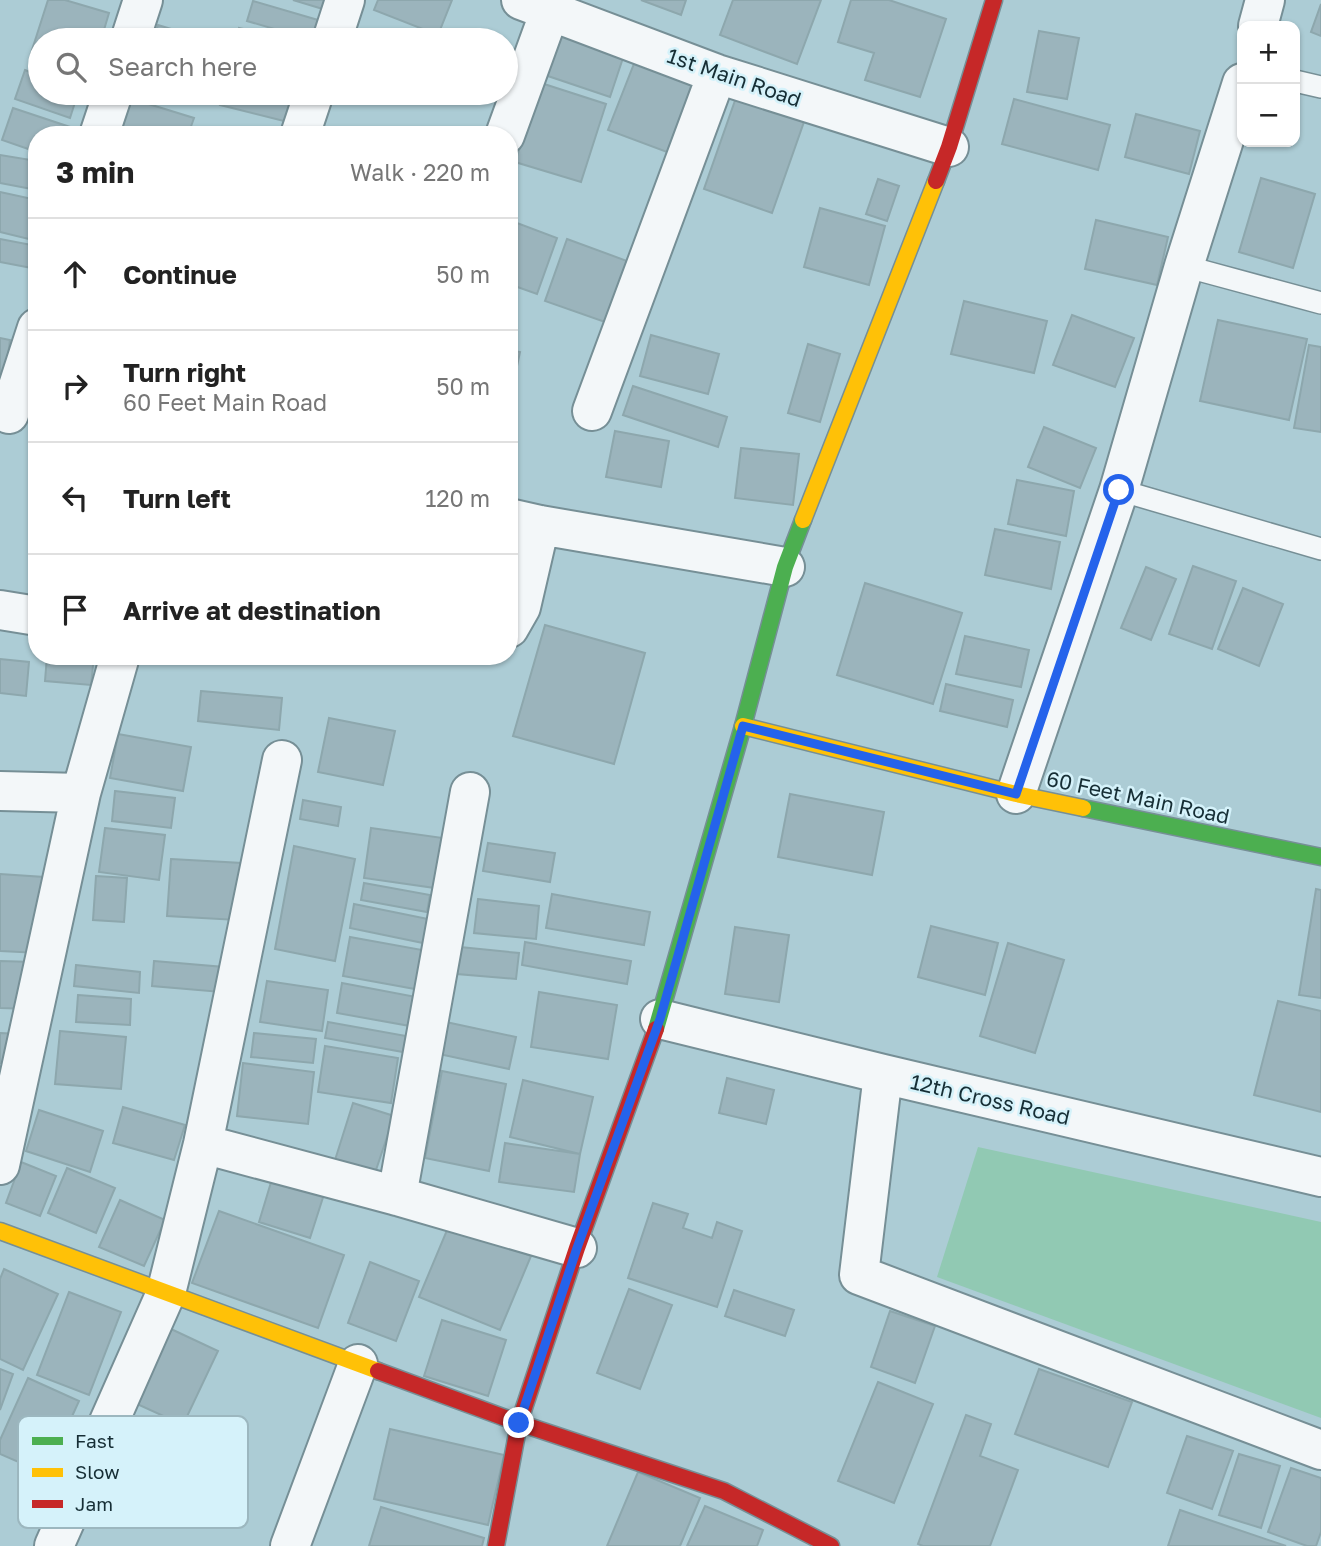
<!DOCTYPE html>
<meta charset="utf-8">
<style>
:root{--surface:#fff;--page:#f2f2f2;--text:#222;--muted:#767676;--line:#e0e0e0}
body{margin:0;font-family:"Golos Text",sans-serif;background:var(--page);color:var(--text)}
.controls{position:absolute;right:21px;top:21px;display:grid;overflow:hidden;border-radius:14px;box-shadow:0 2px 5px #0004}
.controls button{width:63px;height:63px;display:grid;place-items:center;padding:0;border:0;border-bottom:2px solid var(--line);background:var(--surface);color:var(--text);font:35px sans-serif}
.stop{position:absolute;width:21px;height:21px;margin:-16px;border:5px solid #2563eb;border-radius:50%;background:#fff}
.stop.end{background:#2563eb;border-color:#fff;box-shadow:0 2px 7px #0008}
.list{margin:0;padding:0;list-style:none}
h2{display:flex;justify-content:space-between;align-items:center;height:91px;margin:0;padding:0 28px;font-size:30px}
h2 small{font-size:23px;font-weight:400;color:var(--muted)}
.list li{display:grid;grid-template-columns:46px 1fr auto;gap:21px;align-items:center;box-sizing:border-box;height:112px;padding:0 28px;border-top:2px solid var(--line)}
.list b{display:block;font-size:26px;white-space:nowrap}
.list p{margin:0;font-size:23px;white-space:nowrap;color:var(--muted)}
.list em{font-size:23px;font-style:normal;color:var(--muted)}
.icon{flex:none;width:38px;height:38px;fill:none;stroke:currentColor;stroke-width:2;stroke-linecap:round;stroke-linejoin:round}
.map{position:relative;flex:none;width:1321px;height:1546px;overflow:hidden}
.search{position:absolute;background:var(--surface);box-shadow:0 2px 5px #0004;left:28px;top:28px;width:490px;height:77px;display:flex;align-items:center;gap:18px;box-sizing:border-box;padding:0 24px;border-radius:38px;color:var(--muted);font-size:26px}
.panel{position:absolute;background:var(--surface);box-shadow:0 2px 5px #0004;left:28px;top:126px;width:490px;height:539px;border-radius:28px}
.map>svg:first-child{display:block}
.green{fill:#91c9b3}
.building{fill:#9bb4bc;stroke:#8da7ad;stroke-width:2}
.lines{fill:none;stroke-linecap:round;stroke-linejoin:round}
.lane-casing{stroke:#768f96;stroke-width:24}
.street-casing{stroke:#768f96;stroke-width:42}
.fast-casing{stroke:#768f96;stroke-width:19}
.slow-casing{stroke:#768f96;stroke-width:19}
.jam-casing{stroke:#768f96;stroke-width:19}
.lane{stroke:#f3f7f9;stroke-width:21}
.street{stroke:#f3f7f9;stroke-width:38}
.fast{stroke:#4caf50;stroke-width:16}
.slow{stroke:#ffc107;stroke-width:16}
.jam{stroke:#c62828;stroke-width:16}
.route{stroke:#2563eb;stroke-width:9}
.labels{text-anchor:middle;stroke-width:5;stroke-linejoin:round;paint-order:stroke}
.street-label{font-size:21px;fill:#162e35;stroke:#d5f2fa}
.key{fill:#d5f2fa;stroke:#9cb7bf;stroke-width:2}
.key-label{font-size:19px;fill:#162e35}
</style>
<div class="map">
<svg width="1321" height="1546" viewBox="0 0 1321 1546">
<rect width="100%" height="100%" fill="#acccd5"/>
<!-- green -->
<path class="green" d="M978 1147 1321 1222V1418L937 1277Z"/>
<!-- building -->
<path class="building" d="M48 0H65L109 13 101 40H40V56L31 53Z
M293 0H329L326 10Z
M378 0H452L438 35 374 10Z
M641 0H686L681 15Z
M733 0H821L797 64 720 35Z
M851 0H889L946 19 920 97 865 80 874 53 838 42Z
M253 1 318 20 312 40 247 21Z
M1321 4V36L1311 32Z
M559 23 627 46 610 97 542 74Z
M158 25 207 40H153Z
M239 28 292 40H236Z
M1039 31 1079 38 1067 99 1027 92Z
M639 51 697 72 667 152 608 130Z
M25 70 40 76V93H78L70 118 15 99Z
M541 83 606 104 581 182 515 162Z
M738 92 806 116 772 213 704 189Z
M135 93H166L163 102Z
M223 93H299L292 123 220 105Z
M129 98 194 118 188 135H117Z
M1014 99 1110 125 1098 170 1002 144Z
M13 108 76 129 74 135H37V152L2 140Z
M1136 114 1200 131 1189 174 1125 157Z
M0 155 37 161V190L0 183Z
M1261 178 1315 194 1293 268 1239 252Z
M878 179 899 186 887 221 866 214Z
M0 192 37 200V241L0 232Z
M820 208 885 226 869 285 804 267Z
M509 220 557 238 537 294 509 284Z
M1096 220 1168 237 1157 285 1085 269Z
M0 239 37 246V269L0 262Z
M567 239 627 261 605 322 545 301Z
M964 301 1047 321 1034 373 951 354Z
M1072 315 1134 338 1115 387 1053 365Z
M1218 320 1307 339 1289 420 1200 401Z
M651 335 719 354 708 394 640 376Z
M0 338 10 340 5 377H0Z
M808 344 840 354 820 422 788 413Z
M1309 345 1321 347V432L1294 428Z
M509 350 520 352 510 399H509Z
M633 386 727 417 718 447 623 415Z
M1044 427 1096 448 1080 488 1028 467Z
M615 431 669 441 661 487 606 477Z
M741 448 799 454 793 505 735 498Z
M1017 480 1074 491 1066 536 1008 524Z
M995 529 1060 542 1051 589 985 575Z
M1193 566 1236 581 1212 649 1169 634Z
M1146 567 1176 579 1151 640 1121 628Z
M865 583 962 613 933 704 837 675Z
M1243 588 1283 604 1259 666 1218 649Z
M545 625 645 653 614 764 513 736Z
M965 636 1029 650 1021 687 956 674Z
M47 656H94L91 685 45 681Z
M0 659 29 662 26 696 0 693Z
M946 684 1013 700 1007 727 940 711Z
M201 691 282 698 279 730 198 721Z
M329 718 395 731 383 785 318 772Z
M118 734 191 747 183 791 110 778Z
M115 791 175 798 171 828 112 821Z
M790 794 884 812 872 875 778 857Z
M303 800 341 807 338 826 300 819Z
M105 828 165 835 159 880 99 872Z
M371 828 443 838 435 888 364 878Z
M488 843 555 853 550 882 483 871Z
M294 846 355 859 335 961 275 949Z
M171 859 242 863 237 920 167 916Z
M0 874 44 877 39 953 0 951Z
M96 876 127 878 124 922 93 920Z
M364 883 430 895 427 912 361 900Z
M1316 889 1321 890V998L1299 995Z
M552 894 650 912 644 945 546 928Z
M478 899 539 906 536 939 474 933Z
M354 904 428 919 423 943 350 928Z
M931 926 998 943 985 995 918 977Z
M735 927 789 935 779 1002 725 994Z
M350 937 422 950 415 989 343 976Z
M525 942 631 961 627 984 522 965Z
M1008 943 1064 960 1035 1053 980 1036Z
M460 947 519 953 516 979 457 974Z
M0 961 33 962 31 1009 0 1008Z
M154 961 224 967 221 992 152 986Z
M76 965 140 972 139 993 74 986Z
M267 981 328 990 322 1031 260 1022Z
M342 983 416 997 410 1026 337 1013Z
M539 992 617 1005 608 1059 531 1047Z
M78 995 131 999 130 1025 76 1022Z
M1278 1001 1321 1011V1112L1254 1095Z
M328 1022 406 1036 403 1052 325 1038Z
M446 1022 516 1037 509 1069 439 1054Z
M60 1031 126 1037 121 1089 55 1084Z
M0 1033 19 1034 17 1064 0 1063Z
M254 1033 316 1039 313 1063 251 1057Z
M325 1046 398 1058 391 1103 318 1092Z
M243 1063 314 1072 308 1124 237 1116Z
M442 1071 506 1084 489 1171 425 1158Z
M727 1078 774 1090 766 1124 719 1113Z
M523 1080 593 1097 580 1154 510 1137Z
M353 1103 394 1116 375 1173 335 1160Z
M123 1107 185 1125 174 1160 113 1143Z
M39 1110 103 1131 90 1172 26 1151Z
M505 1143 580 1154 574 1192 499 1182Z
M21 1162 56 1176 40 1216 6 1203Z
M67 1168 115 1188 96 1233 48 1213Z
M275 1169 327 1185 310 1238 259 1222Z
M120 1200 165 1220 144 1266 99 1247Z
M653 1203 688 1214 683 1228 712 1238 717 1222 742 1231 717 1307 628 1278Z
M219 1211 344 1255 318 1328 192 1283Z
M450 1223 531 1256 500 1330 419 1297Z
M370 1262 419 1281 396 1341 348 1323Z
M4 1269 58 1294 23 1370 0 1359V1279Z
M629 1289 672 1305 640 1389 597 1373Z
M734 1290 794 1310 785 1336 725 1316Z
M69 1292 121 1312 89 1395 37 1375Z
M890 1311 935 1326 915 1383 871 1367Z
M442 1320 506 1340 488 1396 424 1376Z
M171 1329 218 1351 183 1425 137 1404Z
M0 1369 13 1374 0 1410Z
M1039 1369 1132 1402 1108 1467 1015 1434Z
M28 1378 79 1401 46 1474 0 1454V1440Z
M878 1382 933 1404 894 1503 838 1481Z
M966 1415 991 1424 980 1456 1018 1470 990 1546H923L918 1544Z
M390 1429 504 1455 488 1525 374 1499Z
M1187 1436 1233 1451 1212 1509 1167 1493Z
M1239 1454 1280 1466 1261 1528 1219 1515Z
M1291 1468 1321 1478V1532L1316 1546H1307L1268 1532Z
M638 1472 700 1498 680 1546H607Z
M705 1506 763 1530 757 1546H687Z
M381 1507 484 1538 482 1546H369Z
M1180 1510 1286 1546H1168Z"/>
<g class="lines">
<!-- lane casing -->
<g class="lane-casing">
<path id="lane" d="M1295 81 1321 87
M1184 266 1321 303
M1119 490 1321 549"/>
</g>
<!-- street casing -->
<g class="street-casing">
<path id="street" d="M521 0 717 74 949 147
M1258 26 1265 0
M130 40 143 0
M332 40 345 0
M99 135 113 93
M300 135 314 93
M505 135 550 11
M592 411 717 74
M9 414 37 328
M509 518 540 525 785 567
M0 610 37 616
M509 628 521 607 540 525
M0 791 81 793
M1016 794 1119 490 1184 266 1242 83
M660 1019 883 1074 1321 1177
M883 1074 859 1275 1321 1450
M203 1144 397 1196 577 1248
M0 1165 81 793 120 656
M397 1196 470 792
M54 1546 166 1293 203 1144 282 760
M290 1546 358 1364"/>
</g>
<!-- fast casing -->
<g class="fast-casing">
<path id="fast" d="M1083 808 1321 857
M656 1029 743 726 785 567 803 520"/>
</g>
<!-- slow casing -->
<g class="slow-casing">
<path id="slow" d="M803 520 936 181
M743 726 1016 794 1083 808
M0 1231 378 1371"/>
</g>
<!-- jam casing -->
<g class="jam-casing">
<path id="jam" d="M936 181 949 147 994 0
M378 1371 519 1423 724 1491 831 1546
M496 1546 519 1423 577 1248 656 1029"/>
</g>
<!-- lane -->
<use href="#lane" class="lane"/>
<!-- street -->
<use href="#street" class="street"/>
<!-- fast -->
<use href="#fast" class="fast"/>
<!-- slow -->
<use href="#slow" class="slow"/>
<!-- jam -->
<use href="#jam" class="jam"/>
</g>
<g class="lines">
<!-- route -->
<path class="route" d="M519 1423 577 1248 660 1019 743 726 1016 794 1119 490"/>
</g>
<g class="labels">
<!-- street labels -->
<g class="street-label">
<text transform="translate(734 78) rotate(19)" y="7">1st Main Road</text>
<text transform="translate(1138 798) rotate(12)" y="7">60 Feet Main Road</text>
<text transform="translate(990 1100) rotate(13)" y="7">12th Cross Road</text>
</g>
</g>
<!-- legend -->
<rect x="18" y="1416" width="230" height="112" rx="10" class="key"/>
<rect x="32" y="1437" width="31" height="8" fill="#4caf50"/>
<rect x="32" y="1468" width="31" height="9" fill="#ffc107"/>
<rect x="32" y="1500" width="31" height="8" fill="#c62828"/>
<g class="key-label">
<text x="75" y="1448">Fast</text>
<text x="75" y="1479">Slow</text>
<text x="75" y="1511">Jam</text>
</g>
</svg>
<div class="controls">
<button>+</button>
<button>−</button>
</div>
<div class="stop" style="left:1119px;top:490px"></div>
<div class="stop end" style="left:519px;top:1423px"></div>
<div class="search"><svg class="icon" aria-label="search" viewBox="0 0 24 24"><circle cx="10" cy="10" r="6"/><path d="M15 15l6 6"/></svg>Search here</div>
<section class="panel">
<h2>3 min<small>Walk · 220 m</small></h2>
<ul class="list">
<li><svg class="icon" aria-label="ahead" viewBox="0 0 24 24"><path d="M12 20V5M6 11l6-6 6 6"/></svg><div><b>Continue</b></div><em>50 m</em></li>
<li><svg class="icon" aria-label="right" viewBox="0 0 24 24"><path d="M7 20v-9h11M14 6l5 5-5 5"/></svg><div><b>Turn right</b><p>60 Feet Main Road</p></div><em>50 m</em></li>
<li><svg class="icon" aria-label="left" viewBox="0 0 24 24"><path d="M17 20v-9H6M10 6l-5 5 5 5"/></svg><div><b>Turn left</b></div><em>120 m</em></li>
<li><svg class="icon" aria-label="arrive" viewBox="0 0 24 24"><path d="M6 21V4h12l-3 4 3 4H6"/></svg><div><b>Arrive at destination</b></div></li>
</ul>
</section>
</div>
